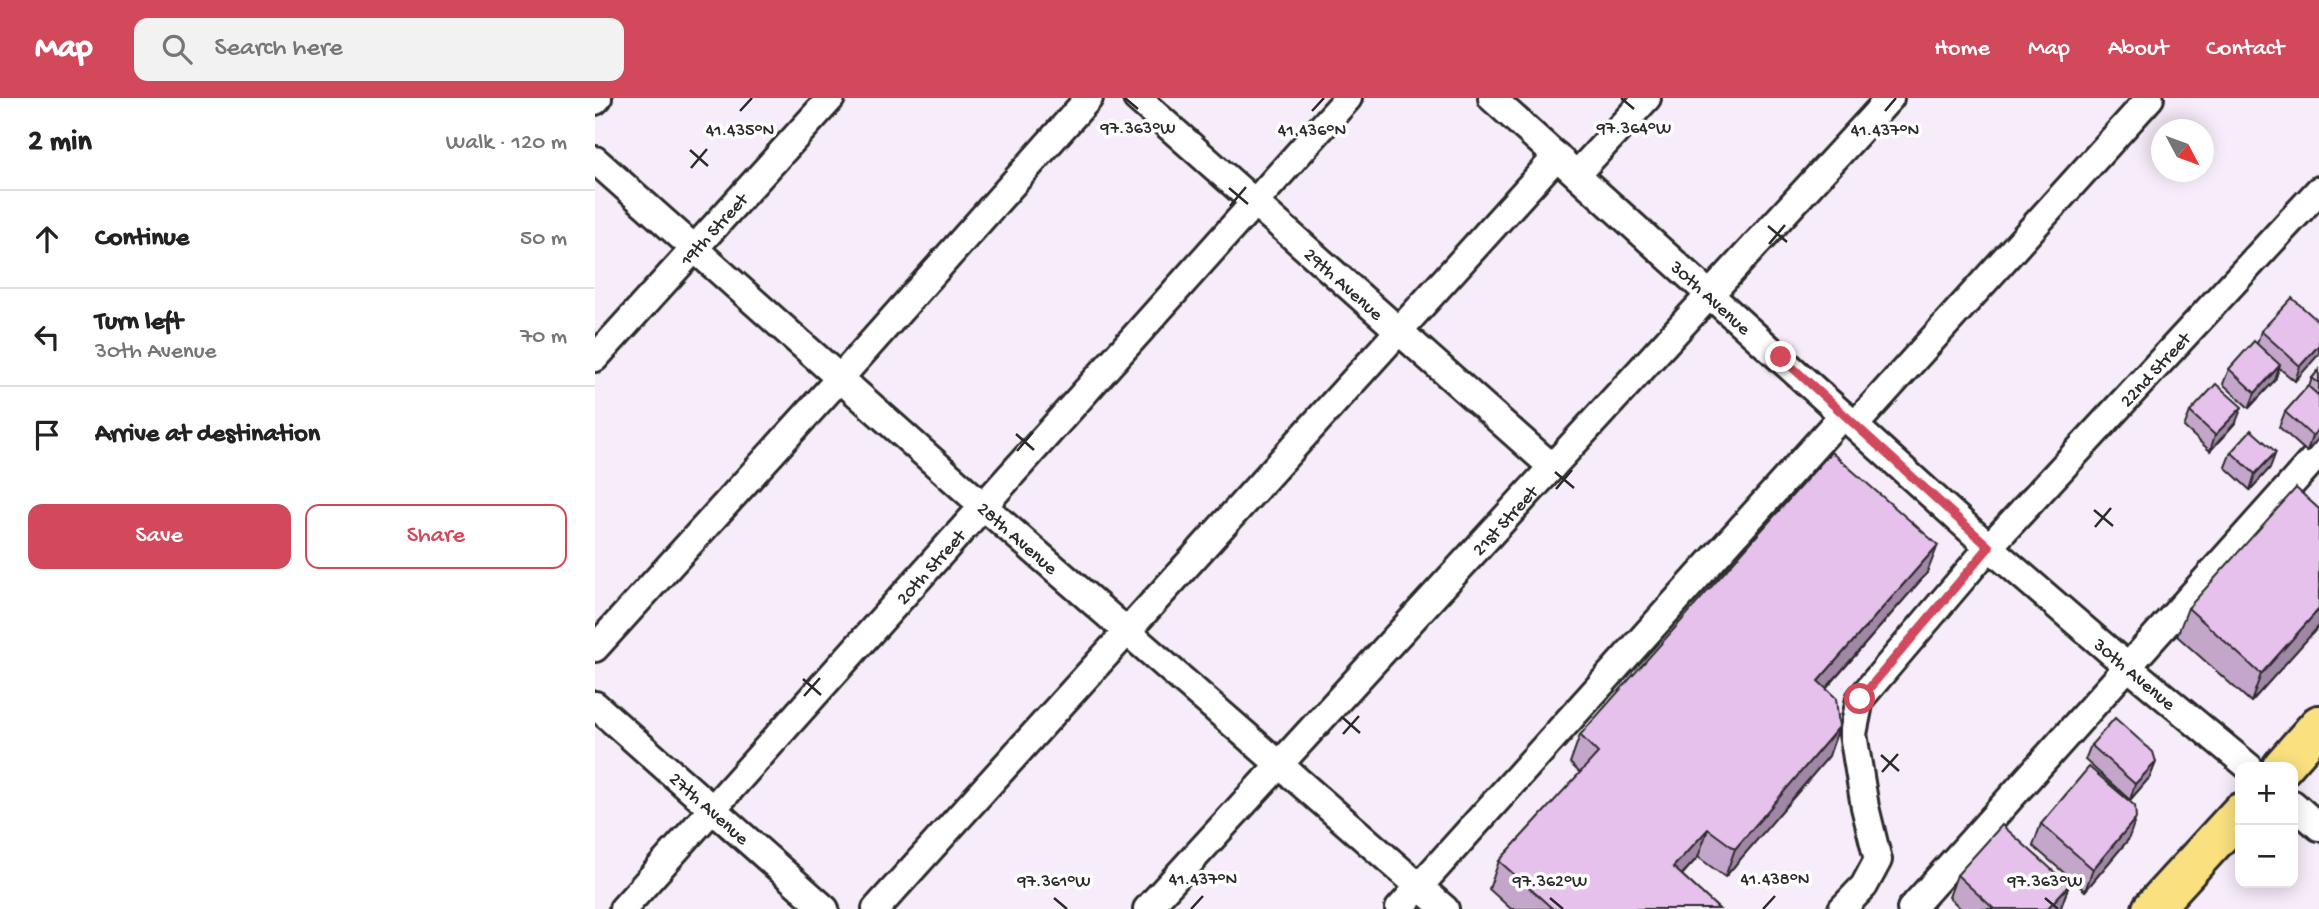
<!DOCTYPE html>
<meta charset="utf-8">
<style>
:root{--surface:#fff;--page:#f2f2f2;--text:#222;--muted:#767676;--line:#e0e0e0;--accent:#d1495b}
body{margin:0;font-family:"Gochi Hand",sans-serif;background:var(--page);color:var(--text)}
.controls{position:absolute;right:21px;bottom:21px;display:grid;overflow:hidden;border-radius:14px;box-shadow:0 4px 18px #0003}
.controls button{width:63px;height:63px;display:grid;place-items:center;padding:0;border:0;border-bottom:2px solid var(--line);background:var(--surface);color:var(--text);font:35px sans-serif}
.compass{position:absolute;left:1556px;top:21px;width:63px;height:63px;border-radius:50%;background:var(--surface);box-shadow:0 4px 18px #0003;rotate:131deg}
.stop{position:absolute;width:21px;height:21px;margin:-16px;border:5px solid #d1495b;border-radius:50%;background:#fff}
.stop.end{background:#d1495b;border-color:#fff;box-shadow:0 2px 7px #0008}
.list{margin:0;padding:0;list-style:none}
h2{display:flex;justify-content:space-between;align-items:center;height:91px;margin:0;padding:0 28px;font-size:30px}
h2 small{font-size:23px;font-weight:400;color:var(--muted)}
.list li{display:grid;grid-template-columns:46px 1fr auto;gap:21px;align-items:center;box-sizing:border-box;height:98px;padding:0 28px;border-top:2px solid var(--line)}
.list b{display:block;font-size:26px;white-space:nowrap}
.list p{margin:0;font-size:23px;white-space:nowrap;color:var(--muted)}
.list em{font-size:23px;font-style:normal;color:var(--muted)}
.actions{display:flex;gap:14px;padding:21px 28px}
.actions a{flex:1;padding:16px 0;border:2px solid var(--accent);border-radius:14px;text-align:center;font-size:24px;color:var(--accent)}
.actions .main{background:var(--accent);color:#fff}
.icon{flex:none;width:38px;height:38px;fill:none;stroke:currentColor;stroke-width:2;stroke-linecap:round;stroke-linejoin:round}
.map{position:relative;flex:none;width:1724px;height:811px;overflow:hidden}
header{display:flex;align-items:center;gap:42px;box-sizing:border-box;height:98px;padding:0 35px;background:var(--accent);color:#fff}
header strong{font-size:33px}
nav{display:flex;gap:38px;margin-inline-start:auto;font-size:24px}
.search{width:490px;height:63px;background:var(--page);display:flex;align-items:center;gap:18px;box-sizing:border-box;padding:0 24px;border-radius:14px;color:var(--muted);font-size:26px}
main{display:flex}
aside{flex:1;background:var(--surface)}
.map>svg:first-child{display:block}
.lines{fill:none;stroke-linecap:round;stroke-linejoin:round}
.minor-casing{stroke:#2b2b2b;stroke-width:32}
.highway-casing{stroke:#2b2b2b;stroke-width:44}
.minor{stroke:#fff;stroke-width:26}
.highway{stroke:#fbe080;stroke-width:38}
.wall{fill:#c5a6cb;stroke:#2b2b2b;stroke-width:2}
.shaded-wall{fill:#a087a5;stroke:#2b2b2b;stroke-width:2}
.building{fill:#e5c1ec;stroke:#2b2b2b;stroke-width:2}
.route{stroke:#d1495b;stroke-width:9}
.ticks{fill:none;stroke:#2b2b2b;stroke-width:2.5}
.labels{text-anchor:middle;stroke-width:7;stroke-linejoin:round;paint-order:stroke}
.street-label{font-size:19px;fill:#2b2b2b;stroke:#fff}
.ticks-label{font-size:18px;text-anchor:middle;fill:#2b2b2b;stroke:#fff;stroke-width:7;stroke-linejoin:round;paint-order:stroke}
</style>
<header>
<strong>Map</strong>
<div class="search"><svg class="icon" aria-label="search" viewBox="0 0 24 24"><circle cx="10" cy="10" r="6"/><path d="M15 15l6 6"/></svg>Search here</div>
<nav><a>Home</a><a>Map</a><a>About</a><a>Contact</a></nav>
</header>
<main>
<aside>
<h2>2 min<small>Walk · 120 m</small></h2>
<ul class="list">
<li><svg class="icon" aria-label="ahead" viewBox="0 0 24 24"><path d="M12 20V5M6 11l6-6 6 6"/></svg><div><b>Continue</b></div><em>50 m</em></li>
<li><svg class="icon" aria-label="left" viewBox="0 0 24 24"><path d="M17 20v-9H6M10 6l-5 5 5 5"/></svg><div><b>Turn left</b><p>30th Avenue</p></div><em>70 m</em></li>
<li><svg class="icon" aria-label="arrive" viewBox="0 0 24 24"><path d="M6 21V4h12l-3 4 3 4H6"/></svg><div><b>Arrive at destination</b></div></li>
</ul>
<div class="actions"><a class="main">Save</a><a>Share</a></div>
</aside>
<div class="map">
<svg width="1724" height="811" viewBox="0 0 1724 811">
<rect width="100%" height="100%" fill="#f7ecf9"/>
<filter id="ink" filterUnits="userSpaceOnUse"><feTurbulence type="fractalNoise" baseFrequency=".0143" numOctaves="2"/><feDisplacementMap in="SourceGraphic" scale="14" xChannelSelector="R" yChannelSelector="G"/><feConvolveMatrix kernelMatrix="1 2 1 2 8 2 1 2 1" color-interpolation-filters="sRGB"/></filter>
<g filter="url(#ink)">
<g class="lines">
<!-- minor casing -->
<g class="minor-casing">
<g id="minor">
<path id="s1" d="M542 0 957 369"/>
<path id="s2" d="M897 0 1394 449 1532 568 1654 669"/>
<path d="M0 3 3 0"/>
<path id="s3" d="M0 62 387 407 850 811"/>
<path d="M982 76 1052 0"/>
<path id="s4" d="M0 260 236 0"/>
<path d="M1260 327 1555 0"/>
<path d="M0 550 245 280 494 0"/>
<path id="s5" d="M0 607 230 811"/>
<path d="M1698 706 1724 729"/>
<path id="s6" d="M28 811 753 0"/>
<path d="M281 811 962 58"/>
<path id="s7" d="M552 811 1295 0"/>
<path d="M804 811 1248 317"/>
<path id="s8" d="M1247 811 1269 788 1283 762 1270 709 1258 636 1265 601 1394 449 1724 92"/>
<path d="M1316 811 1724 355"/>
</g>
</g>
<!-- highway casing -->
<g class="highway-casing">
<path id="highway" d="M1687 669 1724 627
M1557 811 1645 715"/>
</g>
<!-- minor -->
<use href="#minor" class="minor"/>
<!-- highway -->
<use href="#highway" class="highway"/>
</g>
<!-- wall -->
<path class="wall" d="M1724 224 1700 283 1684 270 1680 282 1654 310 1628 286 1634 271 1662 246 1666 233Z
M1724 272V340L1712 354 1684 329 1690 314 1714 289 1717 280Z
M1595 314 1641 324 1615 353 1589 329Z
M1636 354 1675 370 1655 392 1630 369Z
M1332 475 1231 591 1234 658 1130 779 1103 759 1087 777 1124 811H916L894 791 904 763 985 675 975 665 985 637Z
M1593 510 1724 528 1656 604 1582 538Z
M1496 647 1561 664 1555 679 1535 702 1490 662Z
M1446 726 1533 742 1490 793 1438 748Z
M1362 777 1474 787 1466 809 1464 811H1366L1354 799Z"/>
<!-- shaded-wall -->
<path class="shaded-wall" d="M1724 247V256L1700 283 1705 268Z
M1685 267 1680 282 1654 310 1660 295Z
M1647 309 1641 324 1615 353 1620 337Z
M1724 331V340L1712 354 1717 338Z
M1681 354 1675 370 1655 392 1660 376Z
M1343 447 1332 475 1212 612 1223 583Z
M1724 511V528L1656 604 1666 576Z
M1244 629 1234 658 1130 779 1140 751Z
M1561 664 1555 679 1535 702 1540 686Z
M1541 720 1533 742 1490 793 1498 771Z
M1113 731 1103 759 1068 797 1078 769Z
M1474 787 1466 809 1464 811H1452Z"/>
<!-- building -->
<path class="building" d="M1697 200 1724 224V247L1705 268 1666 233Z
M1659 243 1685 267 1660 295 1634 271Z
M1724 272V285L1717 280Z
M1621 286 1647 309 1620 337 1595 314Z
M1713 288 1724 298V331L1717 338 1690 314Z
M1656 332 1681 354 1660 376 1636 354Z
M1236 354 1343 447 1223 583 1241 600 1244 629 1140 751 1113 731 1078 769 1124 811H958L904 763 1003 655 985 637Z
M1701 390 1724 411V511L1666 576 1593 510Z
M1520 620 1558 654 1561 664 1540 686 1496 647Z
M1494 669 1540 708 1541 720 1498 771 1446 726Z
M1407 727 1474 787 1452 811H1399L1362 777Z"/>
</g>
<g class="lines" filter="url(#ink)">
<!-- route -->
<path class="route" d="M1186 259 1394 449 1265 601"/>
</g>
<!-- ticks -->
<path class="ticks" d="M530 0 543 11M1026 0 1039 11M145 13 157 0M717 13 729 0M1290 13 1301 0M95 52 113 68M96 70 112 51M634 90 653 106M635 108 651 89M1173 128 1192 144M1174 146 1190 127M421 336 439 352M422 353 438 334M960 374 979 390M961 391 977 372M1499 412 1518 428M1500 429 1516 410M208 581 226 597M209 598 225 580M747 619 765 635M748 636 764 618M1286 657 1304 673M1287 674 1303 656M459 800 472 811M955 800 968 811M1450 800 1463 811M596 811 608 798M1168 811 1180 798"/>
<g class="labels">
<!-- street labels -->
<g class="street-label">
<text dy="7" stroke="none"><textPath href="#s4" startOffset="175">19th Street</textPath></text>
<text dy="7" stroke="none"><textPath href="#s1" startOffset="278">29th Avenue</textPath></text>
<text dy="7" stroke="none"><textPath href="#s2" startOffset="296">30th Avenue</textPath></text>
<text dy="7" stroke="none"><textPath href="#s8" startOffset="668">22nd Street</textPath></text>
<text dy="7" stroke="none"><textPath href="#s7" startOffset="528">21st Street</textPath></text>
<text dy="7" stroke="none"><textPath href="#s3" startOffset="567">28th Avenue</textPath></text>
<text dy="7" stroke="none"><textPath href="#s6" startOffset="460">20th Street</textPath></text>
<text dy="7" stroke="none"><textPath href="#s2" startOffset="863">30th Avenue</textPath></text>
<text dy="7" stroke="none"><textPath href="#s5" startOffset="154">27th Avenue</textPath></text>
</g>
</g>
<g class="ticks-label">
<text x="543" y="35">97.363°W</text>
<text x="1039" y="35">97.364°W</text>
<text x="717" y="37">41.436°N</text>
<text x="145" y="37">41.435°N</text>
<text x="1290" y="37">41.437°N</text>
<text x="608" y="786">41.437°N</text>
<text x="1180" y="786">41.438°N</text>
<text x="459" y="788">97.361°W</text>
<text x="955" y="788">97.362°W</text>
<text x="1450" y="788">97.363°W</text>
</g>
</svg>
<div class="controls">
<button>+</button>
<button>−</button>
</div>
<svg class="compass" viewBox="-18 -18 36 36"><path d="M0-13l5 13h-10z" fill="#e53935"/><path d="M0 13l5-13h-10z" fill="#767676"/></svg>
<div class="stop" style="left:1265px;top:601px"></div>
<div class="stop end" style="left:1186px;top:259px"></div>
</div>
</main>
